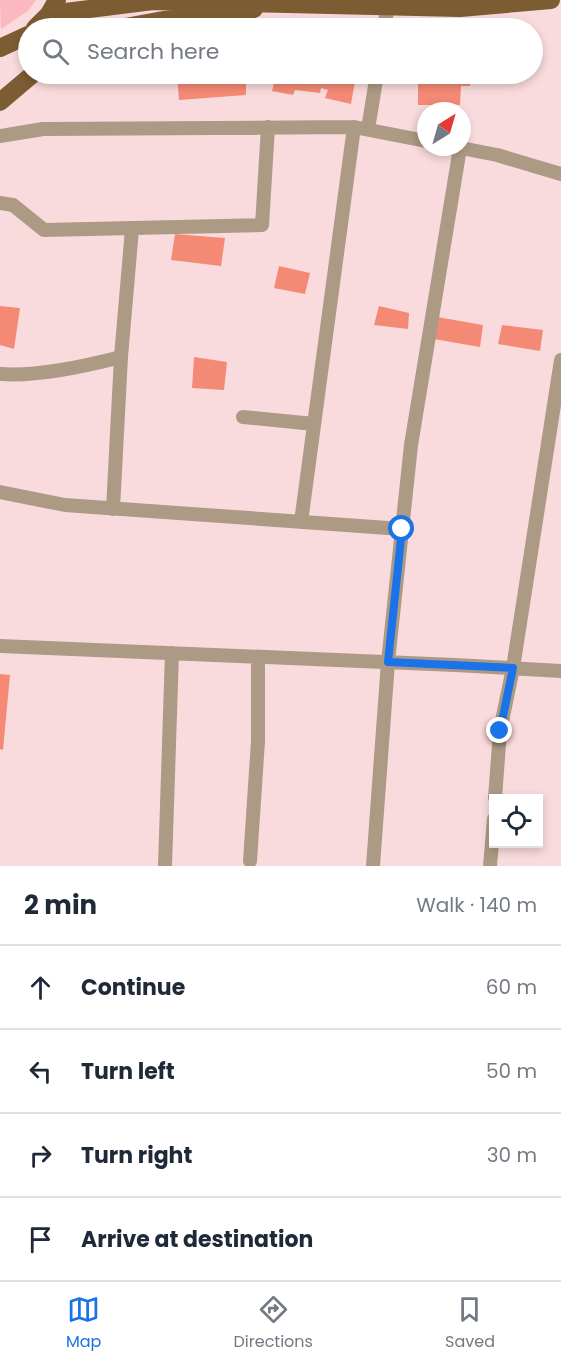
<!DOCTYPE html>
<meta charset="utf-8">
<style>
:root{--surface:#fff;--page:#f6f6f7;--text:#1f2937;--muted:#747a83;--line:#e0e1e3;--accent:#1a73e8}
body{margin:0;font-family:Poppins,sans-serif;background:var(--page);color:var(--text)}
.controls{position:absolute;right:18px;bottom:18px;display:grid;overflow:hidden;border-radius:0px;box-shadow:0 3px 9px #0003}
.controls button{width:54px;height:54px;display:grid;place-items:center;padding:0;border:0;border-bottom:2px solid var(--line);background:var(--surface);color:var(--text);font:30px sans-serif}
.compass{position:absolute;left:417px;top:102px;width:54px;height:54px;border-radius:50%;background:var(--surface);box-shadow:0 3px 9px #0003;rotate:37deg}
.stop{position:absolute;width:18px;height:18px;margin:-14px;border:4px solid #1a73e8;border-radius:50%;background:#fff}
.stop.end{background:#1a73e8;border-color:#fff;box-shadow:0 2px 6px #0008}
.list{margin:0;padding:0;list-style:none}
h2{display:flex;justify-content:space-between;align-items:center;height:78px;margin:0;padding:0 24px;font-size:26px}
h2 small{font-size:20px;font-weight:400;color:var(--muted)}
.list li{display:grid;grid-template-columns:39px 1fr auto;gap:18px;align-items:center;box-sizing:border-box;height:84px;padding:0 24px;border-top:2px solid var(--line)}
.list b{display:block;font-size:22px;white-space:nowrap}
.list em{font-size:20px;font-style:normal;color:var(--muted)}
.icon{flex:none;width:33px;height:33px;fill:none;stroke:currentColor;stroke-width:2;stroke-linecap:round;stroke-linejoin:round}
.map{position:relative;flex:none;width:561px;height:866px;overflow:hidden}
.search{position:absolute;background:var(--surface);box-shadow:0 3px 9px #0003;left:18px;right:18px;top:18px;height:66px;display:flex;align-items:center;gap:15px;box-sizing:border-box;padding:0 21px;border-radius:33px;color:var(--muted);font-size:22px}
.sheet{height:414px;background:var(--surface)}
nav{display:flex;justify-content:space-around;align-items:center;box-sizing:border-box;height:84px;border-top:2px solid var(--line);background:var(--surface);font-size:16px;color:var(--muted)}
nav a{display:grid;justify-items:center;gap:3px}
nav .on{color:var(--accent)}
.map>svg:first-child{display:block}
.green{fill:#fcb8bf}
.building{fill:#f48a75}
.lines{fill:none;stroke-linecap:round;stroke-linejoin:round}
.street{stroke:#ac9a84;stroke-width:14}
.primary{stroke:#7c5c33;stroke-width:18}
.route{stroke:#1a73e8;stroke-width:8}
</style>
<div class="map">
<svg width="561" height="866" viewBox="0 0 561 866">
<rect width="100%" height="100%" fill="#f9dbdd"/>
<!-- green -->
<path class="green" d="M0 0H36L28 11 1 29Z"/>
<!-- building -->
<path class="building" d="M177 74H246V95L179 100Z
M276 74H323L355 81 351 104 325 98 328 90 321 88 320 93 295 90 293 95 272 91Z
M409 74H470V86H461L460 105H418V82H409Z
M175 234 225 238 221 266 171 260Z
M279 266 310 273 305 294 274 288Z
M0 306 20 308 14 349 0 345Z
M379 306 409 313 408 329 374 325Z
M437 317 483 325 480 347 434 339Z
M502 325 543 330 540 351 498 344Z
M194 357 227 362 224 390 192 388Z
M0 674 10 675 3 750 0 749Z"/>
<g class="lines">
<!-- street -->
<path class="street" d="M384 28 388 6
M368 129 377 74
M0 136 43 129 354 127 426 141
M456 147 497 155 561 174
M0 203 13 205 44 230 262 225 268 127
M0 374C36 377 86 366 121 357
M243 417 314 424
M0 492 65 505 402 529
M113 509 121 357 132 229
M301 522 354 127
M0 646 455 665 561 671
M495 798 500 731 513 668 561 360
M250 861 258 741V657
M165 866 172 653
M373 866 388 662 411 445 460 148
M490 866 494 819"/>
<!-- primary -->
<path class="primary" d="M49 14 153 1 460 8 551 0
M35 28 49 14 57 0
M120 28 163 20 234 15 254 9
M0 48 28 35
M0 102 33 74"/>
</g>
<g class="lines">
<!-- route -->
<path class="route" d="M402 529 388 662 513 668 500 731"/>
</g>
</svg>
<div class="controls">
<button><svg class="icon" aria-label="locate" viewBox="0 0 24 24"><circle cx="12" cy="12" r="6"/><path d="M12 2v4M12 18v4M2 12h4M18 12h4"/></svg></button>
</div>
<svg class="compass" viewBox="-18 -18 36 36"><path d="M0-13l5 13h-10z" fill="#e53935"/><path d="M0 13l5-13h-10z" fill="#747a83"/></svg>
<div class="stop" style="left:402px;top:529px"></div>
<div class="stop end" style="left:500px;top:731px"></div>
<div class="search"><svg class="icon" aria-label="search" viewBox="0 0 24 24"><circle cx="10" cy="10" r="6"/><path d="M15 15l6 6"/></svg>Search here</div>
</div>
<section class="sheet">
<h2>2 min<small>Walk · 140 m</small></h2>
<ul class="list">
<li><svg class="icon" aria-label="ahead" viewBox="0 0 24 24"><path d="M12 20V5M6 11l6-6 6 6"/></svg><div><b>Continue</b></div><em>60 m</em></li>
<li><svg class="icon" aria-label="left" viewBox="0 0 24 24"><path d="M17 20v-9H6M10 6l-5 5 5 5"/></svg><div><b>Turn left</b></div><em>50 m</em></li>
<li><svg class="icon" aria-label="right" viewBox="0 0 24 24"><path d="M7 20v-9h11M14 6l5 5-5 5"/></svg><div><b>Turn right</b></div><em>30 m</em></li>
<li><svg class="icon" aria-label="arrive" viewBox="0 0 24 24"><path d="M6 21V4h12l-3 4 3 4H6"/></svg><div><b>Arrive at destination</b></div></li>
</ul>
</section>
<nav>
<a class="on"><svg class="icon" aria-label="map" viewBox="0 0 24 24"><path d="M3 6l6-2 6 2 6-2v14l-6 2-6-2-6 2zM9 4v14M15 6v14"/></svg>Map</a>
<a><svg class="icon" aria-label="directions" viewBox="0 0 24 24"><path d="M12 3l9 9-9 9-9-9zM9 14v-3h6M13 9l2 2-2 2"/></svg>Directions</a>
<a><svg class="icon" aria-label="saved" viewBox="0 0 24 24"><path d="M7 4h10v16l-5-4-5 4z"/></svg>Saved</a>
</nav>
